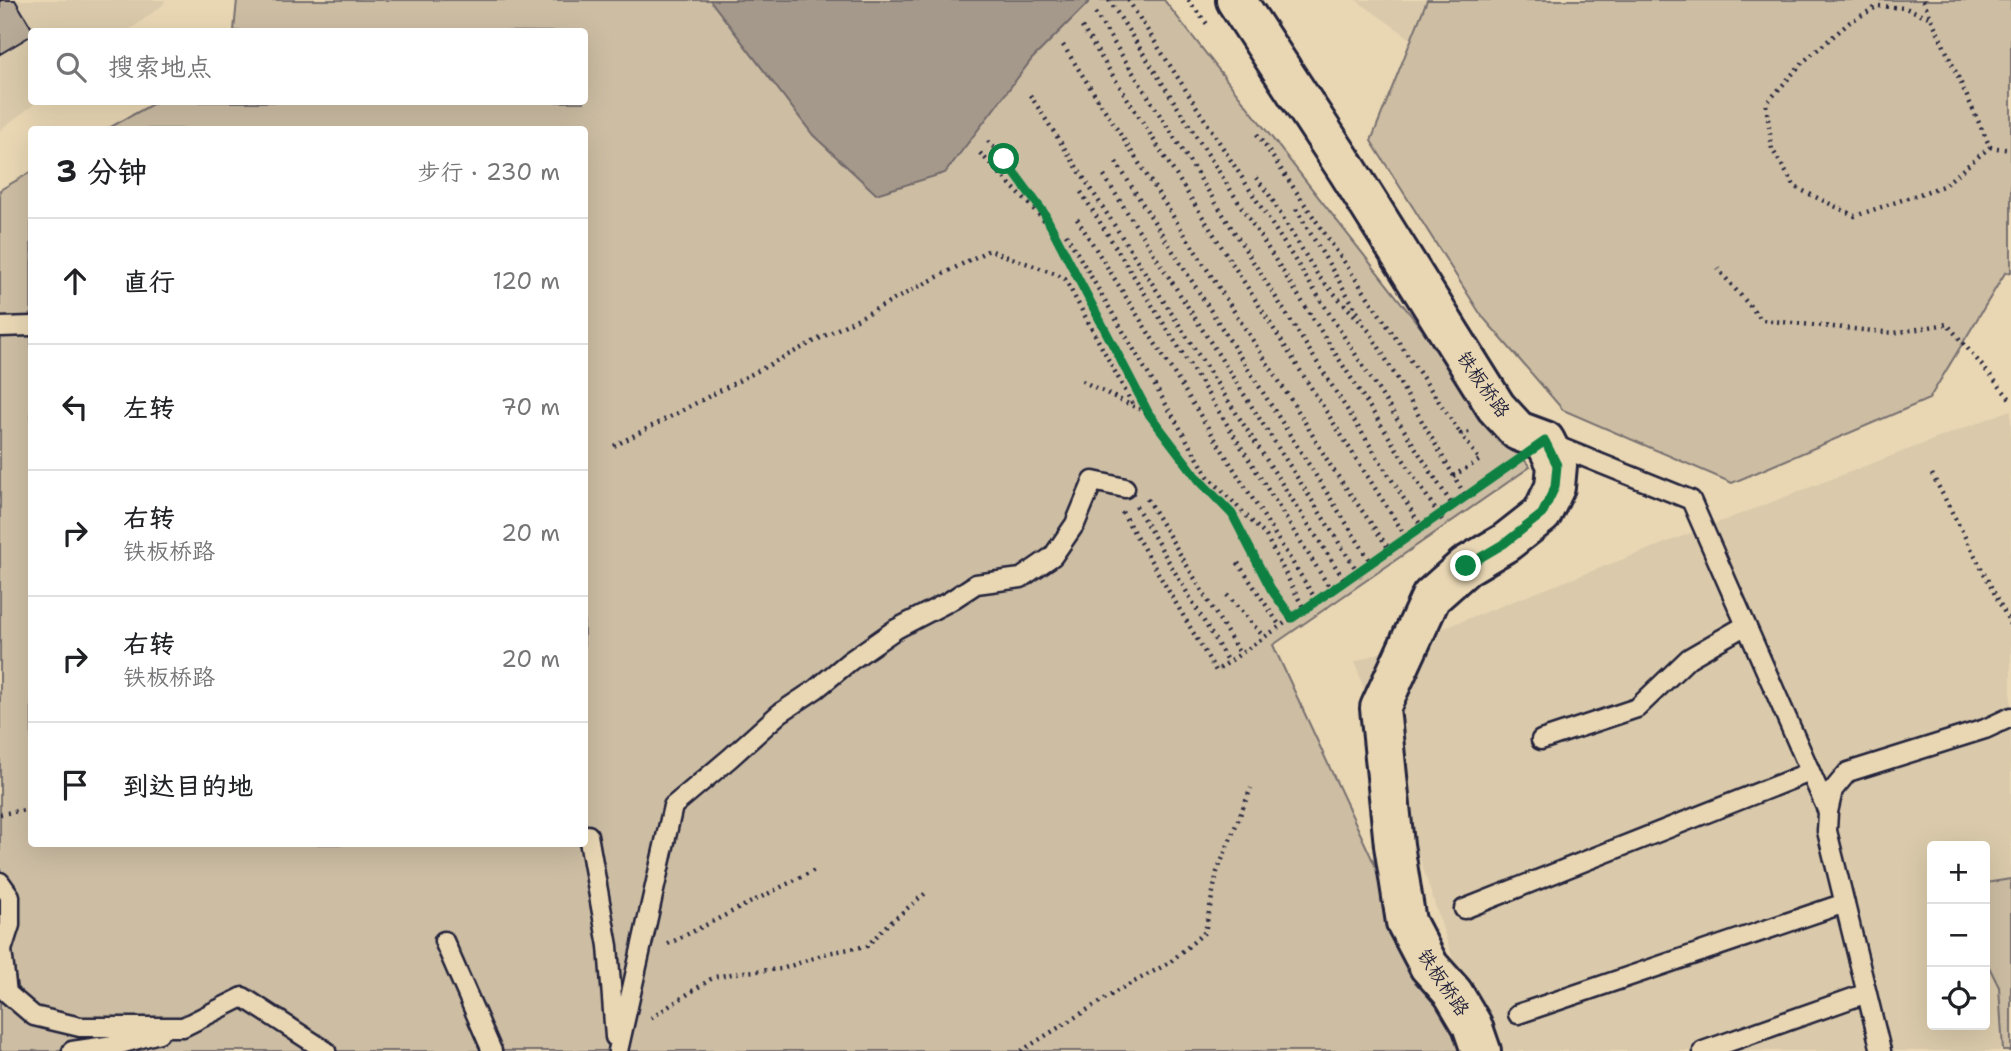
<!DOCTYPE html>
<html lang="zh">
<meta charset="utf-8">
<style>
:root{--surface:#fff;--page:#f2f2f2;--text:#202124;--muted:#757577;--line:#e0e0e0}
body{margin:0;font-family:"Shantell Sans","LXGW WenKai TC",sans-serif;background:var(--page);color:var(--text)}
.controls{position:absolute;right:21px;bottom:21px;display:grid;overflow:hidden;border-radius:7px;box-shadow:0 7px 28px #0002}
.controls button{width:63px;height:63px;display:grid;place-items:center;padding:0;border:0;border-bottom:2px solid var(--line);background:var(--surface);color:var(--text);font:35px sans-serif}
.stop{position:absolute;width:21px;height:21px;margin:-16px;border:5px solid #0b8043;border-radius:50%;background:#fff}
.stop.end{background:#0b8043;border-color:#fff;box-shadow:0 2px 7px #0008}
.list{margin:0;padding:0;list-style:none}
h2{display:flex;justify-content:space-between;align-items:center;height:91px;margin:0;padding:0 28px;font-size:30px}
h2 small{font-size:23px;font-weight:400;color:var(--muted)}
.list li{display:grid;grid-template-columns:46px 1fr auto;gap:21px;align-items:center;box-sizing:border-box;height:126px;padding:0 28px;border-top:2px solid var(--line)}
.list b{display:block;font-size:26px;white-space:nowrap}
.list p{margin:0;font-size:23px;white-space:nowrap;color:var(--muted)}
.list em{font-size:23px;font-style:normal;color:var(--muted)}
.icon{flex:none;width:38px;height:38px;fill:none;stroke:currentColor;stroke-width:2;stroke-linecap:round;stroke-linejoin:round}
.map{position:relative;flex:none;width:2011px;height:1051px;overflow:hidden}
.search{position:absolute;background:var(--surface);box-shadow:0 7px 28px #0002;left:28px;top:28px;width:560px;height:77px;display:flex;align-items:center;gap:18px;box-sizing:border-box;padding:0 24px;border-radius:7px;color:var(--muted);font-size:26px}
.panel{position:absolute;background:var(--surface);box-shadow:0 7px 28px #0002;left:28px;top:126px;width:560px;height:721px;border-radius:7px}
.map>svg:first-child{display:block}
.built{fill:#dacaab;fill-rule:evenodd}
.green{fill:#ccbda3;stroke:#77706f;stroke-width:2}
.water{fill:#a5998b;stroke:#71696b;stroke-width:2}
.building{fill:#b7aa96;stroke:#22223b;stroke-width:2}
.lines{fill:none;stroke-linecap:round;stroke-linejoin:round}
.lane-casing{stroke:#22223b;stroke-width:23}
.secondary-casing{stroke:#22223b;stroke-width:44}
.path{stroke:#22223b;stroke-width:4.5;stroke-dasharray:2 5;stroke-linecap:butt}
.lane{stroke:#e9d7b4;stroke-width:18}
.secondary{stroke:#e9d7b4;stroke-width:38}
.route{stroke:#0b8043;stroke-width:9}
.labels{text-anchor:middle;stroke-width:5;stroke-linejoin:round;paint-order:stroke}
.street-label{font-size:19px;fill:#22223b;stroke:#e9d7b4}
</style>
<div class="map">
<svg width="2011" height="1051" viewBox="0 0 2011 1051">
<rect width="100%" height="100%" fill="#e9d7b4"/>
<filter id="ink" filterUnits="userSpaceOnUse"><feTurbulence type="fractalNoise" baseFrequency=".0143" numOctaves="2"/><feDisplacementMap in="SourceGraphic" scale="14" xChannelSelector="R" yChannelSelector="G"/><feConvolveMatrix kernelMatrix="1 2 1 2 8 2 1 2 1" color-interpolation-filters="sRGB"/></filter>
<g filter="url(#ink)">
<!-- built -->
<path class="built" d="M0 0H165L163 5 128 31 32 32V102H37L0 130Z
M1356 0H1505L1418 44Z
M2011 410V1051H1483L1355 662ZM1932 846H1985V1025H1932Z"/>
<!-- green -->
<path class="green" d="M237 0H1164L1530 467 1273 645 1461 1051H0V190L31 172 32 844H584V130L107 129 156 102H584V32L234 31Z
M1427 0H2011V272L2005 273 1929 399 1732 483 1563 410 1481 315 1371 141Z
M2011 879V1051H2003L1999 987 1985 959V883Z"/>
<!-- water -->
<path class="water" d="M710 0H1091L1032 59 945 173 876 194 813 135Z"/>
<!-- building -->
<path class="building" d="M0 0H15L34 32H32V35L0 54Z"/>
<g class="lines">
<!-- lane casing -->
<g class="lane-casing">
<path id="lane" d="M0 327 32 326
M1552 444 1691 500 1828 812
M1541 740 1637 708 1689 658 1746 625
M588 835 608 946 615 1037
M0 882 10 896V925L2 950 7 993 34 1016 80 1027H183L243 997 326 1051
M1464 909 1810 772
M444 941 492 1051
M1518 1014 1845 903
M72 1051 120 1044 159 1033
M618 1051 673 806 730 758 780 713 816 689 850 661 896 629 950 601 976 584 1021 578 1053 556 1075 524 1093 481 1125 488
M1703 1051 1867 993
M1881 1051 1827 831 1828 812 1833 790 1848 772 1985 729 2011 717"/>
</g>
<!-- secondary casing -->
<g class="secondary-casing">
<path id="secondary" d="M1236 0 1348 171 1496 407 1518 431 1545 441 1557 465 1555 487 1542 514 1505 543 1466 566 1431 597 1380 708 1394 845 1406 922 1429 966 1453 993 1472 1025 1481 1051"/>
</g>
<!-- path -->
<path class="path" d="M1109 0 1442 520
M1128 0 1456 511
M1188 0 1207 24
M1923 0 1990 147 1943 186 1855 216 1795 187 1772 149 1766 104 1803 62 1850 22 1878 6 1905 8 1931 18
M1095 13 1425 532
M1082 27 1406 537
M1063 45 1300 414 1332 468 1392 553
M1030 95 1345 581
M1257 134 1461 434
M988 141 1004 159 1043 213 1148 414
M1990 147 2011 150
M980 153 1046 222
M1116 162 1371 562
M1104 176 1361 577
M1256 178 1268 193 1318 276 1370 332 1466 497
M1081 192 1331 590
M1296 209 1364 323
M1077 219 1318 603
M1066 234 1208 476 1266 536 1306 613
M1717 268 1762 320 1894 333 1947 324 2011 400
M1082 381 1149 414 1199 480 1232 514 1271 589 1294 621
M614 446 989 250 1054 273 1065 279 1134 407
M1932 474 2009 621 2011 629
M1453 476 1480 460 1461 434 1472 431
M1147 499 1240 654
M1136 506 1228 662
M1122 512 1216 671 1511 465
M1238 563 1280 626
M1227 595 1264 637
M0 814 32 809
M668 944 817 869
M651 1018 714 977 743 972 782 969 827 953 867 946 887 925 927 892
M1021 1051 1119 990 1169 963 1205 932 1217 872 1251 788"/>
<!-- lane -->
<use href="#lane" class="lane"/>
<!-- secondary -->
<use href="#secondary" class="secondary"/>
</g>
</g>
<g class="lines" filter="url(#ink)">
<!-- route -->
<path class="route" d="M1004 159 1044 213 1149 414 1199 480 1232 514 1271 589 1292 618 1545 441 1557 465 1555 487 1542 514 1505 543 1466 566"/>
</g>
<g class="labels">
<!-- street labels -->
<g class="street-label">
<text transform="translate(1484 384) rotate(55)" y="7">铁板桥路</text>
<text transform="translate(1444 982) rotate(56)" y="7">铁板桥路</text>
</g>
</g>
</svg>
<div class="controls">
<button>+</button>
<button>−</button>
<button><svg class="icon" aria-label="locate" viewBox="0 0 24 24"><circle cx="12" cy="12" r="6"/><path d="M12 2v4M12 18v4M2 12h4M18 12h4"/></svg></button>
</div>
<div class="stop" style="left:1004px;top:159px"></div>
<div class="stop end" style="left:1466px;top:566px"></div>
<div class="search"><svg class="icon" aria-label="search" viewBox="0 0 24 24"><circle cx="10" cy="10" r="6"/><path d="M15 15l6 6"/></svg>搜索地点</div>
<section class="panel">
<h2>3 分钟<small>步行 · 230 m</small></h2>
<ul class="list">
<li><svg class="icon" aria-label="ahead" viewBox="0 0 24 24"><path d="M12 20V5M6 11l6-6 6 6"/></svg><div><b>直行</b></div><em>120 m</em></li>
<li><svg class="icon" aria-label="left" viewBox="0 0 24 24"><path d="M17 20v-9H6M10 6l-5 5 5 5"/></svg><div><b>左转</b></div><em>70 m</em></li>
<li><svg class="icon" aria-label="right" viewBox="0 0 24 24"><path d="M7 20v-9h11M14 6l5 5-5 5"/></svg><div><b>右转</b><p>铁板桥路</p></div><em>20 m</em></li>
<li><svg class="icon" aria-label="right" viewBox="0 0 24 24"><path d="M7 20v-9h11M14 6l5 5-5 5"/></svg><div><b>右转</b><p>铁板桥路</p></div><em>20 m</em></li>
<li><svg class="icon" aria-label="arrive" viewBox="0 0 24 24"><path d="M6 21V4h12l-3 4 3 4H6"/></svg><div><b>到达目的地</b></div></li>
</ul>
</section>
</div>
